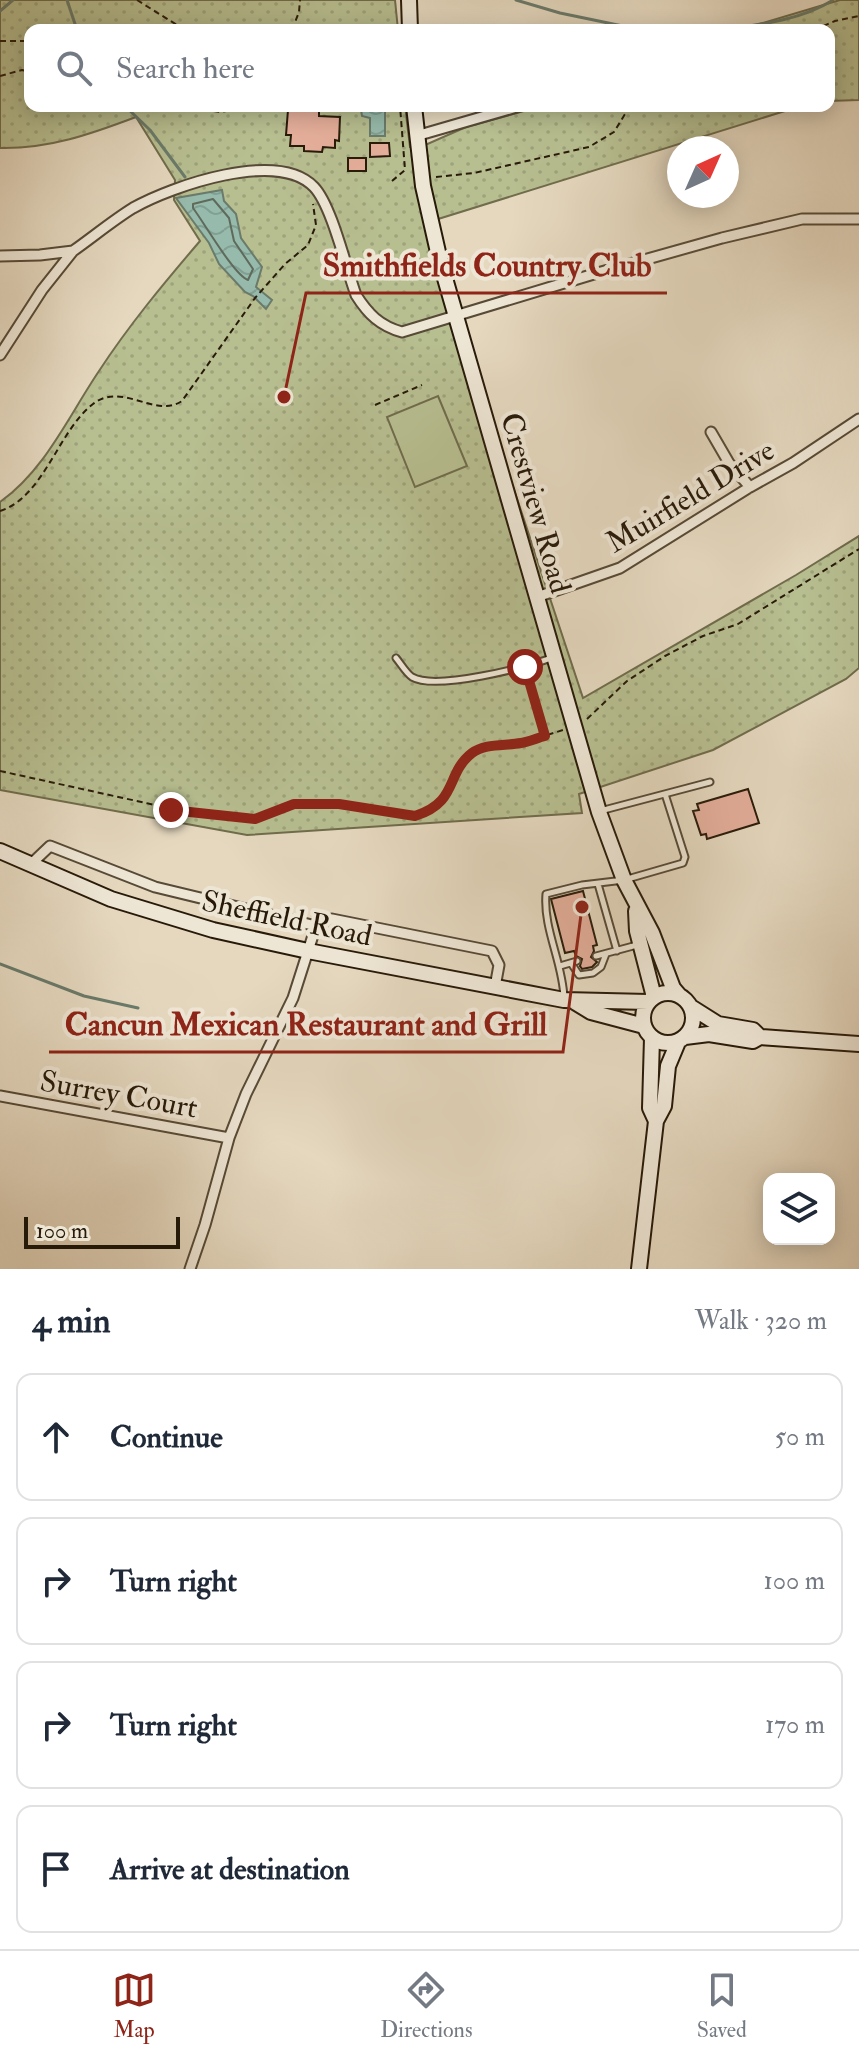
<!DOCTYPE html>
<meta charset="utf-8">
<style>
:root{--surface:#fff;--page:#f6f6f7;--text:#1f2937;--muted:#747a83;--line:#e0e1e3;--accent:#8f2418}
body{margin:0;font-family:"IM FELL Double Pica",serif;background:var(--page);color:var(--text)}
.controls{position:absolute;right:24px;bottom:24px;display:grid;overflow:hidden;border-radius:16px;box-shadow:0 4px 20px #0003}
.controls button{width:72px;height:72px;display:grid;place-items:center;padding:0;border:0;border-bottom:2px solid var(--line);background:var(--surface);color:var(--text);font:40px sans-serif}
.compass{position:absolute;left:667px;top:136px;width:72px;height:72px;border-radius:50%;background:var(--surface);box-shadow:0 4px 20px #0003;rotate:45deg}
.scale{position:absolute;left:24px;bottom:20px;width:156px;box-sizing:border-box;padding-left:8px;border:4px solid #281a09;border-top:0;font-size:22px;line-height:28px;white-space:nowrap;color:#281a09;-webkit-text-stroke:6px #eee6d5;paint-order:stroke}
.stop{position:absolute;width:24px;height:24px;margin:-18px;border:6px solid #8f2418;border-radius:50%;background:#fff}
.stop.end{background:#8f2418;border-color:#fff;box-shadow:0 2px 8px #0008}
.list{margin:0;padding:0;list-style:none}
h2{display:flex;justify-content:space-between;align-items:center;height:104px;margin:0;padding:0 32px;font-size:34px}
h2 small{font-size:26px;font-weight:400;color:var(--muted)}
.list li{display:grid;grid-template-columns:52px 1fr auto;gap:24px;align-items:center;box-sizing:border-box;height:128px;margin:0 16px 16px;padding:0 16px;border:2px solid var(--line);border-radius:16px}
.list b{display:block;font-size:30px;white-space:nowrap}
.list em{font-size:26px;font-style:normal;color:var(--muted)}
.icon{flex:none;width:44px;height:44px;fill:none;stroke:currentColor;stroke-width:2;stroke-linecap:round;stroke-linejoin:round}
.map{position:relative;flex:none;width:859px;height:1269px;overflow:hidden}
.search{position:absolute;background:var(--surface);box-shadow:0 4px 20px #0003;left:24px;right:24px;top:24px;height:88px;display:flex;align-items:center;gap:20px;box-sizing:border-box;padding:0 28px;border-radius:16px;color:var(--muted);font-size:30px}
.sheet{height:680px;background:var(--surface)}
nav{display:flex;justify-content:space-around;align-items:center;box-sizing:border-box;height:112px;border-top:2px solid var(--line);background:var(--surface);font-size:22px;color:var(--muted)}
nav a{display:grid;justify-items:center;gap:4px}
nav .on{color:var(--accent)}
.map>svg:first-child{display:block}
.grass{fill:url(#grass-dots);stroke:#706c4c;stroke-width:2}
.pitch{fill:#b7be90;stroke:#706c4c;stroke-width:2}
.water{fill:url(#water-waves);stroke:#6a7b6b;stroke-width:2}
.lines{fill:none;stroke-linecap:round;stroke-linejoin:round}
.shore{stroke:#5f6a5b;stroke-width:2}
.stream{stroke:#6a7b6b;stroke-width:3}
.building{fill:#e4ae9b;stroke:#281a09;stroke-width:2}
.lane-casing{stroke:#574a36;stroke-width:9}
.street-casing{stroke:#574a36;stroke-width:13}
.secondary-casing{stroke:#281a09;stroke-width:18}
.path{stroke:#281a09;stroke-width:2;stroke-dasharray:6 4;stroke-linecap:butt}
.lane{stroke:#eee6d5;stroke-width:5}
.street{stroke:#eee6d5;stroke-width:9}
.secondary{stroke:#eee6d5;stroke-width:14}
.route{stroke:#8f2418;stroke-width:10}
.labels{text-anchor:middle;stroke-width:8;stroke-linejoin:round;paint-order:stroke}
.street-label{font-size:30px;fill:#281a09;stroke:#eee6d5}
.leader{fill:none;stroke:#8f2418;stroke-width:3}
.callout-dot{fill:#8f2418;stroke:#eee6d5;stroke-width:3}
.callout-label{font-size:32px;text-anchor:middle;font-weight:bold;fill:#8f2418;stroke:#eee6d5;stroke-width:8;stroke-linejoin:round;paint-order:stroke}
</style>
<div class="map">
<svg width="859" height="1269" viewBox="0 0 859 1269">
<defs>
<pattern id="grass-dots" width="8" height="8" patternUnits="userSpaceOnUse" patternTransform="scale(2)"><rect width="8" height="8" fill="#b7be90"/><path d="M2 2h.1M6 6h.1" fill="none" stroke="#9da37b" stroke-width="1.8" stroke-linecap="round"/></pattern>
<pattern id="water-waves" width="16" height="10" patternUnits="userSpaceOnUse" patternTransform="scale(2)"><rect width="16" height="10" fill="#96bbad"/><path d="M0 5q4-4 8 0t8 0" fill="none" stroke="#81a094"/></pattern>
</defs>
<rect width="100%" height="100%" fill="#e5d8bf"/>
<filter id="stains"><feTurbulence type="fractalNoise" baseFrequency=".0025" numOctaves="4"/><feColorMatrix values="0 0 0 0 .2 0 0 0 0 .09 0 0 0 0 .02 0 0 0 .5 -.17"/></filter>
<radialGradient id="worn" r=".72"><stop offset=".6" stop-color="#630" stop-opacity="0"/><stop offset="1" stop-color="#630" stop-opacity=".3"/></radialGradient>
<!-- grass -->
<path class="grass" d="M0 0H395L398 30H30V106H405L410 147 423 146 466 127 542 106H801L435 220 492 423 583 698 796 575 859 536V668L846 679 713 750 579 794 582 813 247 835 0 790V502C45 470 68 417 99 371 129 325 164 283 200 241L174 200 175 180 136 117C91 134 49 149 0 148Z
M840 0H859V100L829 101V30H739Z"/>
<!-- pitch -->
<path class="pitch" d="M438 396 467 466 415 487 387 417Z"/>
<!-- water -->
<path class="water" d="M385 107V136H370V118L362 116 361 110 363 108Z
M222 190 224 201 236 214 241 238 262 267 256 287 272 300 266 309 253 296 245 292 219 264 209 243 176 198Z"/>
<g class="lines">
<!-- shore -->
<path class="shore" d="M213 199 229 218 234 241 253 269 248 280C234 275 205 224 193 208V204Z"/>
<!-- stream -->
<path class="stream" d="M67 0 77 30
M516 0 560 13 642 30
M0 11 13 0
M722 30C758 25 802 20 833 0
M126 107 150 130 185 177
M0 964 84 996 138 1008"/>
</g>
<!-- building -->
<path class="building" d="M305 106H319V116L340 117 339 141 335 140V148L323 147 322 152 304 151V146H290L291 135H286L288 110 305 111Z
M370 143H389L390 156 370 157Z
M348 158H366V171H348Z
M748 789 759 823 707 839 706 834 701 835 693 811 699 810 697 804Z
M583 891 597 945 593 946 594 951 591 957 597 962 592 967 582 969 580 966 582 959 576 956 574 951 565 953 551 899Z"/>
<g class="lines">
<!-- lane casing -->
<g class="lane-casing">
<path id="lane" d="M396 658C401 664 406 673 412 677 436 691 527 667 554 657
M600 811 710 782
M598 884 617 951
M596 956 637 945
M571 963 579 975 593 973 601 967 606 954
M560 966 577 961
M564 998C563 963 543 929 546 894L582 885 624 880 683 863 685 857 665 794"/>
</g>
<!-- street casing -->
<g class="street-casing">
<path id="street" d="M416 136 520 106
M73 251C93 237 112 221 133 208 172 186 278 149 314 187 332 206 346 268 356 295 368 314 380 326 402 332L594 274 722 238 802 219H859
M0 256 40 255 73 251 42 290 0 355
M711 432 729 463 750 487
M537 597 620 568 750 487 793 463 859 419
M30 865 50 846 155 887 316 926
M0 1096 229 1138
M190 1269 205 1225 229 1138 246 1094 293 998 316 926 332 919 492 951 499 965 495 987"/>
</g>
<!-- secondary casing -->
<g class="secondary-casing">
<path id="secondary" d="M409 0 410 30
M414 106 423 186 440 261 599 812 624 880 652 933 673 988 679 995
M0 851 111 899 213 930 308 951 564 1000 648 1002
M636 911 637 931 654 997
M643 1018a25 25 0 1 1 50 0a25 25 0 1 1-50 0Z
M573 1001 591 1012 644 1026
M691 1007 718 1024 753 1030 760 1037
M685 1037 709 1034 753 1041 760 1037 859 1044
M652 1038 650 1108 656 1121
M639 1269 656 1121 664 1106 668 1066 678 1042"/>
</g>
<!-- path -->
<path class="path" d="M137 0 185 30
M292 30 299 12 300 0
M814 30 835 21 859 16
M0 41H30
M0 76 22 70 30 72
M154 106 184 111 201 109 220 112 260 106
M436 177 474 173 589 147 614 132 630 106
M392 181 405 170 400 106
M375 405 422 385
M0 511C44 497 58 431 93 404 122 381 155 419 182 401L255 298 285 264 308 245 316 225 313 204
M527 672 544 735
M587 719 627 681 665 656 703 636 738 624 859 549
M0 771 196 814 255 819 294 804H339L415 816 439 805 467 758 479 749 522 743 563 730"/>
<!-- lane -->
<use href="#lane" class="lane"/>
<!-- street -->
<use href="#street" class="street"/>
<!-- secondary -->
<use href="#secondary" class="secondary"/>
</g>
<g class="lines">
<!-- route -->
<path class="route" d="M171 810 255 819 294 804H339L415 816C459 802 445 774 472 753 485 743 505 746 521 743 529 742 537 738 545 736L525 667"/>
</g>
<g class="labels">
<!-- street labels -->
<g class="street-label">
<text transform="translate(690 496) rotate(-31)" y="10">Muirfield Drive</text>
<text transform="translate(536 503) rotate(74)" y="10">Crestview Road</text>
<text transform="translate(287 918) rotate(12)" y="10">Sheffield Road</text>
<text transform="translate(119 1094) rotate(10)" y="10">Surrey Court</text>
</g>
</g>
<!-- callouts -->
<path class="leader" d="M284 397L306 293H667M582 907L563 1052H49"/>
<g class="callout-dot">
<circle cx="284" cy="397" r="8"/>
<circle cx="582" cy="907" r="8"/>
</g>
<g class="callout-label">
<text x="487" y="276">Smithfields Country Club</text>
<text x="306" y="1035">Cancun Mexican Restaurant and Grill</text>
</g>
<rect width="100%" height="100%" filter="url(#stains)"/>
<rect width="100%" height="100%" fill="url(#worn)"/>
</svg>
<div class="controls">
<button><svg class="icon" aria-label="layers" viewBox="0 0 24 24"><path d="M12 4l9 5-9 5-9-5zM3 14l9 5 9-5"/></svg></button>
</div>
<svg class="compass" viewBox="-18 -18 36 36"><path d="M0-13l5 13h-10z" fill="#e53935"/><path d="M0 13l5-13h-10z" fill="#747a83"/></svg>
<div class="scale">100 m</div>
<div class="stop" style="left:525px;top:667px"></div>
<div class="stop end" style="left:171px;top:810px"></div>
<div class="search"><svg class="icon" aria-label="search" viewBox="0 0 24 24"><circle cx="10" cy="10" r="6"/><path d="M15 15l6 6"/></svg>Search here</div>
</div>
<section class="sheet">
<h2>4 min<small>Walk · 320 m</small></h2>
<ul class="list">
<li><svg class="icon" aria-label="ahead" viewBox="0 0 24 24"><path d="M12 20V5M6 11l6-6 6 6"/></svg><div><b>Continue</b></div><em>50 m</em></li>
<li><svg class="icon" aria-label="right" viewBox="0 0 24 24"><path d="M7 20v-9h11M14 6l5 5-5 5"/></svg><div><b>Turn right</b></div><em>100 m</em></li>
<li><svg class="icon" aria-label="right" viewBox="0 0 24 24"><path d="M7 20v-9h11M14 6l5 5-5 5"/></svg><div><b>Turn right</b></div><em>170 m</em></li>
<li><svg class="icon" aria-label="arrive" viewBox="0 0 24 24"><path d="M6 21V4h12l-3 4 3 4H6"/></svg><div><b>Arrive at destination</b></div></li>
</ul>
</section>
<nav>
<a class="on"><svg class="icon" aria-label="map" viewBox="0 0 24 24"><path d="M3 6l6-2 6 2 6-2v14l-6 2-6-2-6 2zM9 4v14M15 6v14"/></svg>Map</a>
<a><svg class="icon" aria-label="directions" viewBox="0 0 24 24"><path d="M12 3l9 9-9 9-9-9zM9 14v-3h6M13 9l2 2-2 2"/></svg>Directions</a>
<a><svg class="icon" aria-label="saved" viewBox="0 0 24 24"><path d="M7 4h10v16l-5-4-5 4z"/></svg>Saved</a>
</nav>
